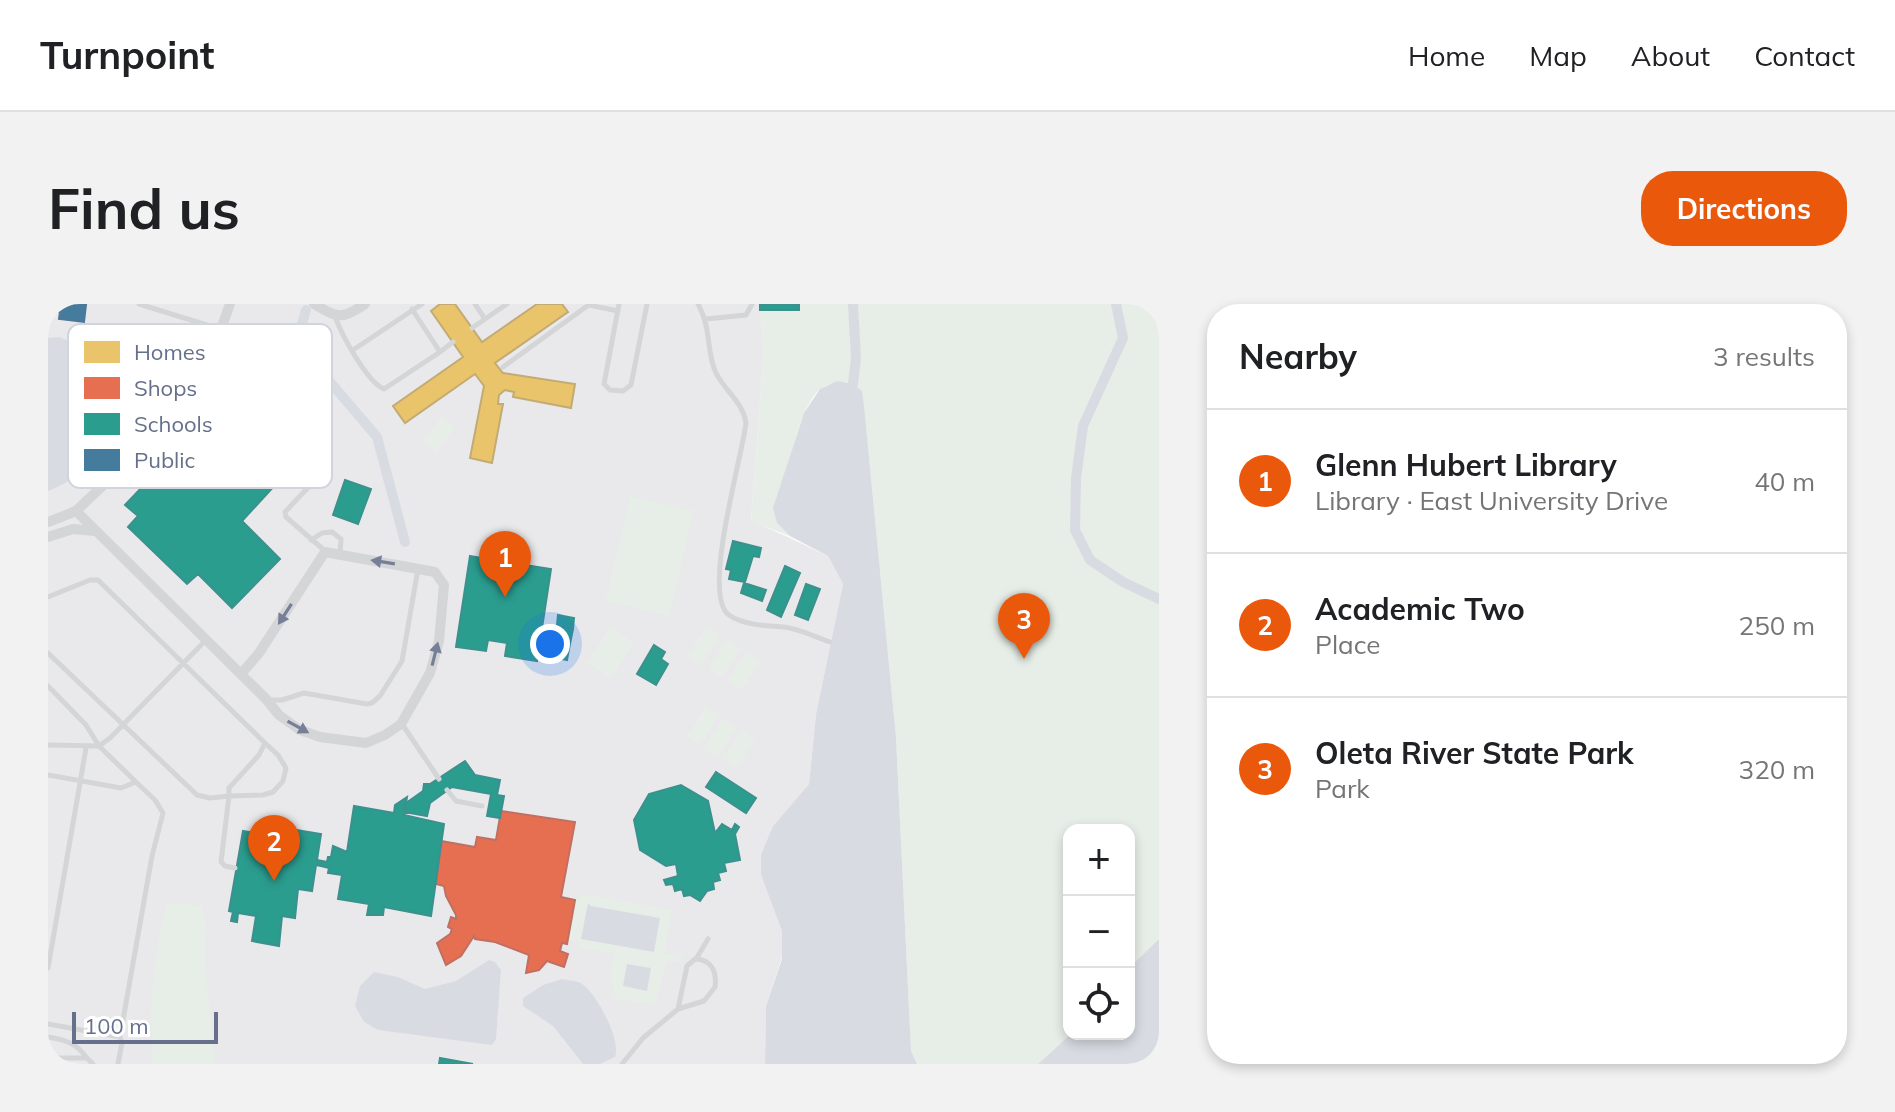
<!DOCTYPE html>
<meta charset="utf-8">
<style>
:root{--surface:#fff;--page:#f2f2f2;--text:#202124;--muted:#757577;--line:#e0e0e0;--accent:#ea580c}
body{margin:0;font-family:Mulish,sans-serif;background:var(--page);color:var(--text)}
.controls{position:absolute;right:24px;bottom:24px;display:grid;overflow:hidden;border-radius:16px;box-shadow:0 4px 12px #0003}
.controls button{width:72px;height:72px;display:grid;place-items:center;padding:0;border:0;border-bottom:2px solid var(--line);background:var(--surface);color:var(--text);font:40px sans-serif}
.scale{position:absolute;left:24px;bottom:20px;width:146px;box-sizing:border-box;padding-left:8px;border:4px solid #66708c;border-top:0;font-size:22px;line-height:28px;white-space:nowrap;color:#66708c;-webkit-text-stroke:6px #fff;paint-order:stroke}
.you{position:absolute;left:502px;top:340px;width:28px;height:28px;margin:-20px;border:6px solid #fff;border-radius:50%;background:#1a73e8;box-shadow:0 0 0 12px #1a73e833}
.badge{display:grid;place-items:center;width:52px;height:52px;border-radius:50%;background:var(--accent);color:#fff;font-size:26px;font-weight:700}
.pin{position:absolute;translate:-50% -66px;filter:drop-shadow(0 2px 4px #0008)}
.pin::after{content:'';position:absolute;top:42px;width:28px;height:24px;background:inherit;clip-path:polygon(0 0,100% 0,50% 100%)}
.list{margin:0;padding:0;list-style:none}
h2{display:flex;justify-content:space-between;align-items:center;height:104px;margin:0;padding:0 32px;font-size:34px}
h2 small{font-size:26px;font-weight:400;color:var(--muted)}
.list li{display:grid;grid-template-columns:52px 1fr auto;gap:24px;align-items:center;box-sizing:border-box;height:144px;padding:0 32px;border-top:2px solid var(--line)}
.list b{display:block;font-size:30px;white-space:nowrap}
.list p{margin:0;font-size:26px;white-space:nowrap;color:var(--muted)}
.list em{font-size:26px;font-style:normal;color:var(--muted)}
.icon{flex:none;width:44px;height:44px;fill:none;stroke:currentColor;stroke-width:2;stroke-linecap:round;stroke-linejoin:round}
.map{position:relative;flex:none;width:1111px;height:760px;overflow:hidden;border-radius:32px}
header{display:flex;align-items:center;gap:48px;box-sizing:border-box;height:112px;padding:0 40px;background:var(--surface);border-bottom:2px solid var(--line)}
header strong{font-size:38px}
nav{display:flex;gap:44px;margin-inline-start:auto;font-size:28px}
.intro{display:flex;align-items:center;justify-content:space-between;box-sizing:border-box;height:192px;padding:0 48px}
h1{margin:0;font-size:56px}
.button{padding:20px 36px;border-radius:32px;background:var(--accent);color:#fff;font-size:28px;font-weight:700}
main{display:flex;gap:48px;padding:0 48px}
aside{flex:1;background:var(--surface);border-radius:32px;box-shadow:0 4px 12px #0003}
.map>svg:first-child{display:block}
.built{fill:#e9e9eb}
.green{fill:#e7ede7}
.water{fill:#d8dce2}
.homes{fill:#e9c46a;stroke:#c2ab74;stroke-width:2}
.shops{fill:#e76f51;stroke:#c06f63;stroke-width:2}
.schools{fill:#2a9d8f;stroke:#3c908e;stroke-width:2}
.public{fill:#457b9d;stroke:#4f7898;stroke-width:2}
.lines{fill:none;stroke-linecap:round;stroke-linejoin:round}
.canal{stroke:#d8dce2;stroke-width:10}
.lane{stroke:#d4d5d7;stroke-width:5}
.street{stroke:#d4d5d7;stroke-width:10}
.oneway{fill:#767f97}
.key{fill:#fff;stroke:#d1d4dc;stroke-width:2}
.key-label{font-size:22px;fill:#66708c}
</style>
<header>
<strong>Turnpoint</strong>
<nav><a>Home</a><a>Map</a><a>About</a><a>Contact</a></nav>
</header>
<div class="intro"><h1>Find us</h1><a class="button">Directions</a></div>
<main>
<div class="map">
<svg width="1111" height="760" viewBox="0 0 1111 760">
<rect width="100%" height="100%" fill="#f9f9f9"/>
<!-- built -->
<path class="built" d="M0 0H712L716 47 703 216 780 252 795 280 768 410 761 480 725 522 713 571 734 626V653L718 702 717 760H0Z"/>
<!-- green -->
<path class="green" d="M712 0H1111V635L1081 664V526H1021V730H1023L990 760H869L863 748 848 433 817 111 805 80C793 78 786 77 775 83 749 98 735 189 729 219L742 232 703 217 716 47Z
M394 113 407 124 388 148 374 137Z
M582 192 645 207 622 312 558 297Z
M562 323 586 339 563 374 539 359Z
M658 323 672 331 654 361 640 352Z
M679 336 693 344 674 373 661 365Z
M698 348 712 356 694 386 680 377Z
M657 403 671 412 652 441 639 433Z
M674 415 688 423 670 453 656 444Z
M693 426 707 435 689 464 675 455Z
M533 590 624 606 617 649 633 652 635 657 618 658 607 701 563 694 566 679 562 678 566 650 532 644V638L520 637 528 594H531Z
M133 599 153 602 158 621 157 660 167 760H105C99 701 106 658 118 601Z"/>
<!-- water -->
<path class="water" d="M12 33C17 36 24 38 28 42 46 59 47 142 35 163 27 175 13 182 0 187V34Z
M789 77 805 80 814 87 817 111 848 433 863 747 869 760H717L718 702 734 655V627L713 571V551L725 522 761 480 768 410 795 280 780 252 742 232 729 219 725 204 756 109 772 85Z
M540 599 543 602 612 614 606 648 533 635Z
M1111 635V760H990L1023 730H1081V664Z
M441 656 447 658 453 666 448 735 444 741 330 726 316 718 307 702 312 682 326 668 350 673 377 685 408 677Z
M579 660 603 664 599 687 575 682Z
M514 675C520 676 528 677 533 679 548 688 574 737 567 753L552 760H535L505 722 475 702V694L495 681Z"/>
<!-- homes -->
<path class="homes" d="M392 0H407L434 38 489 0H514L520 8 447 59 455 69 527 80 523 104 465 93 466 88 457 86 451 91 450 100H455L444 159 422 154 436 82 427 70 357 119 345 102 415 53 383 7Z"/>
<!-- shops -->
<path class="shops" d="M453 507 527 518 513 593 527 596 519 640 514 639 512 647 520 650 516 663 499 657 491 666 478 669 481 651 447 638 427 635 426 632 413 652 398 661 389 639 402 630 404 625 400 623 403 613 408 615V611L398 592 396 582 388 580 393 537 427 543 429 533 448 536Z"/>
<!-- schools -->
<path class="schools" d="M712 0H751V6H712Z
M219 54 278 136 253 160 250 156 194 217 232 255 184 304 150 270 139 280 80 223 90 212 77 201 120 156 133 168 137 164 130 157 200 85 207 91 212 87 200 75Z
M297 176 323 185 310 220 285 211Z
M685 237 713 244 711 253 705 252 697 278 681 275 683 266 678 265Z
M422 252 457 258 455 268 468 270 470 260 503 265 489 357 457 352 459 339 440 336 438 347 408 343Z
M737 262 752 269 733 313 719 306Z
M696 279 718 286 714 297 693 289Z
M758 280 772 285 760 316 747 311Z
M510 311 526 314 525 325 509 321Z
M509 321 525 325 523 335 507 332Z
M507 332 523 335 521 345 505 342Z
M606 341 617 348 613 355 620 360 608 381 589 370Z
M505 342 521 345 519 356 504 353Z
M417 457 427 471 452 476 449 491 456 492 452 514 439 512 443 490 404 483 382 499 379 512 356 508 358 499 375 487 376 480H382Z
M668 468 708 494 698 509 658 483Z
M633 481 660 497 667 529 674 520 684 526 687 520 691 523 687 530 692 556 676 559 678 567 670 569 672 576 665 578 666 585 659 587 652 597 642 591 636 592 634 585 627 587 625 580 618 581 616 576 630 572 628 560 618 562 592 546 586 516 601 490Z
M359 493 356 511 396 520 383 612 336 603 335 611H319L321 600 290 595 294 571 280 569 281 564 273 562 274 557 279 558 280 553H283L285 542 299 548 306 502 346 509 347 501Z
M232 523 237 525 236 534 247 536 248 526 273 530 269 556 274 557 273 562 268 561 264 587 250 585 247 614 234 612 231 642 204 637 208 612 190 609 189 618 183 617 185 608 181 607 195 527 230 533Z
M392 754 425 760H391Z"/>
<!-- public -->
<path class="public" d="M6 0 38 1 36 18 11 15 12 8 5 7Z"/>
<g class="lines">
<!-- canal -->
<path class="canal" d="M805 0 808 54 805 80
M1068 0 1075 34 1035 122 1028 174 1027 226 1042 256 1075 278 1111 295
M258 6 254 20 265 58 329 133 357 238"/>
<!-- lane -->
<path class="lane" d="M91 0 172 25
M427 0 437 15 459 0
M571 0 556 80 562 86 575 87 583 81 599 0
M650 0C664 25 658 49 668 69 677 87 695 98 698 119 694 154 653 291 681 311 695 321 719 322 735 323 750 324 767 333 782 338
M541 1 570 7
M287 12C293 30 319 78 336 85L392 48 364 5
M658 15 698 11 704 0
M424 24 437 15
M305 46 374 0
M392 48 405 38
M455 63 542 0
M268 175 237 208 238 213 277 247
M263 236 274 229 284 228 293 235 292 250
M0 293 42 276H50L217 439 211 451 181 484V492L162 494 149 491 0 349
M0 382 38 421 51 442 62 434 158 336
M222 396H234L256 389 319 400 324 399 332 392 354 357 370 265
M354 420 391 475
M0 441 51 442 88 478
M0 471 73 484 88 478 107 496 115 509 104 552 72 733 0 720
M399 486 408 497 434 502
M187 564 177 562 173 558 181 492 215 491 225 488 235 477 238 464 230 451 217 439
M647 655C664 655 669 669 667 683L656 697 630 705 639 662Z
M648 655 660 635
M0 664 38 444
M0 733C18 736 28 739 39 754H0
M39 754 45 760
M70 760 74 739 72 733
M574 760 595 734 630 705"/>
<!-- street -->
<path class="street" d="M266 0C290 14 293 16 317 0
M28 207 218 395 231 411 252 426 272 433 318 439 337 431 353 420 382 369 391 337 396 281 387 268 277 248 211 349 193 370
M0 218 28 207 82 156 144 91 156 72 182 0
M0 233 25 225 47 227"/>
</g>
<!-- one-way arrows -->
<defs><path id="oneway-solid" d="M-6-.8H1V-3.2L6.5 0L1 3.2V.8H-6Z" transform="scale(2)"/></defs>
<g class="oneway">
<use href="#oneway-solid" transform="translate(335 258) rotate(-171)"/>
<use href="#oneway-solid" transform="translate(237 310) rotate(123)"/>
<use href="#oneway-solid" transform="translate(387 350) rotate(-76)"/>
<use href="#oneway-solid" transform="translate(250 423) rotate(29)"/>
</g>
<!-- legend -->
<rect x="20" y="20" width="264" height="164" rx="12" class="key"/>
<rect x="36" y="37" width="36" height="22" fill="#e9c46a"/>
<rect x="36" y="73" width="36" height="22" fill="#e76f51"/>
<rect x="36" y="109" width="36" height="22" fill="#2a9d8f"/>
<rect x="36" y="145" width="36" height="22" fill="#457b9d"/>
<g class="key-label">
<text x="86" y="56">Homes</text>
<text x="86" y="92">Shops</text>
<text x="86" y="128">Schools</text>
<text x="86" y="164">Public</text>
</g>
</svg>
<div class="controls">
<button>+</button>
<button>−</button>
<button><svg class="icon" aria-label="locate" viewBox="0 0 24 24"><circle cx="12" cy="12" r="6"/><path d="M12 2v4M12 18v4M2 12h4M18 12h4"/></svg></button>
</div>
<div class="scale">100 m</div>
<div class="you"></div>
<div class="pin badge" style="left:457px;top:293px">1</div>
<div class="pin badge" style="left:226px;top:577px">2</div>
<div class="pin badge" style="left:976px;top:355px">3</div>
</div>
<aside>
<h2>Nearby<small>3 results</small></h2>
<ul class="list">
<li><span class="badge">1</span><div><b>Glenn Hubert Library</b><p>Library · East University Drive</p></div><em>40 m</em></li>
<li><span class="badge">2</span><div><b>Academic Two</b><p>Place</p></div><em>250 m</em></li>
<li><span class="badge">3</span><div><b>Oleta River State Park</b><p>Park</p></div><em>320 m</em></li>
</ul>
</aside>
</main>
